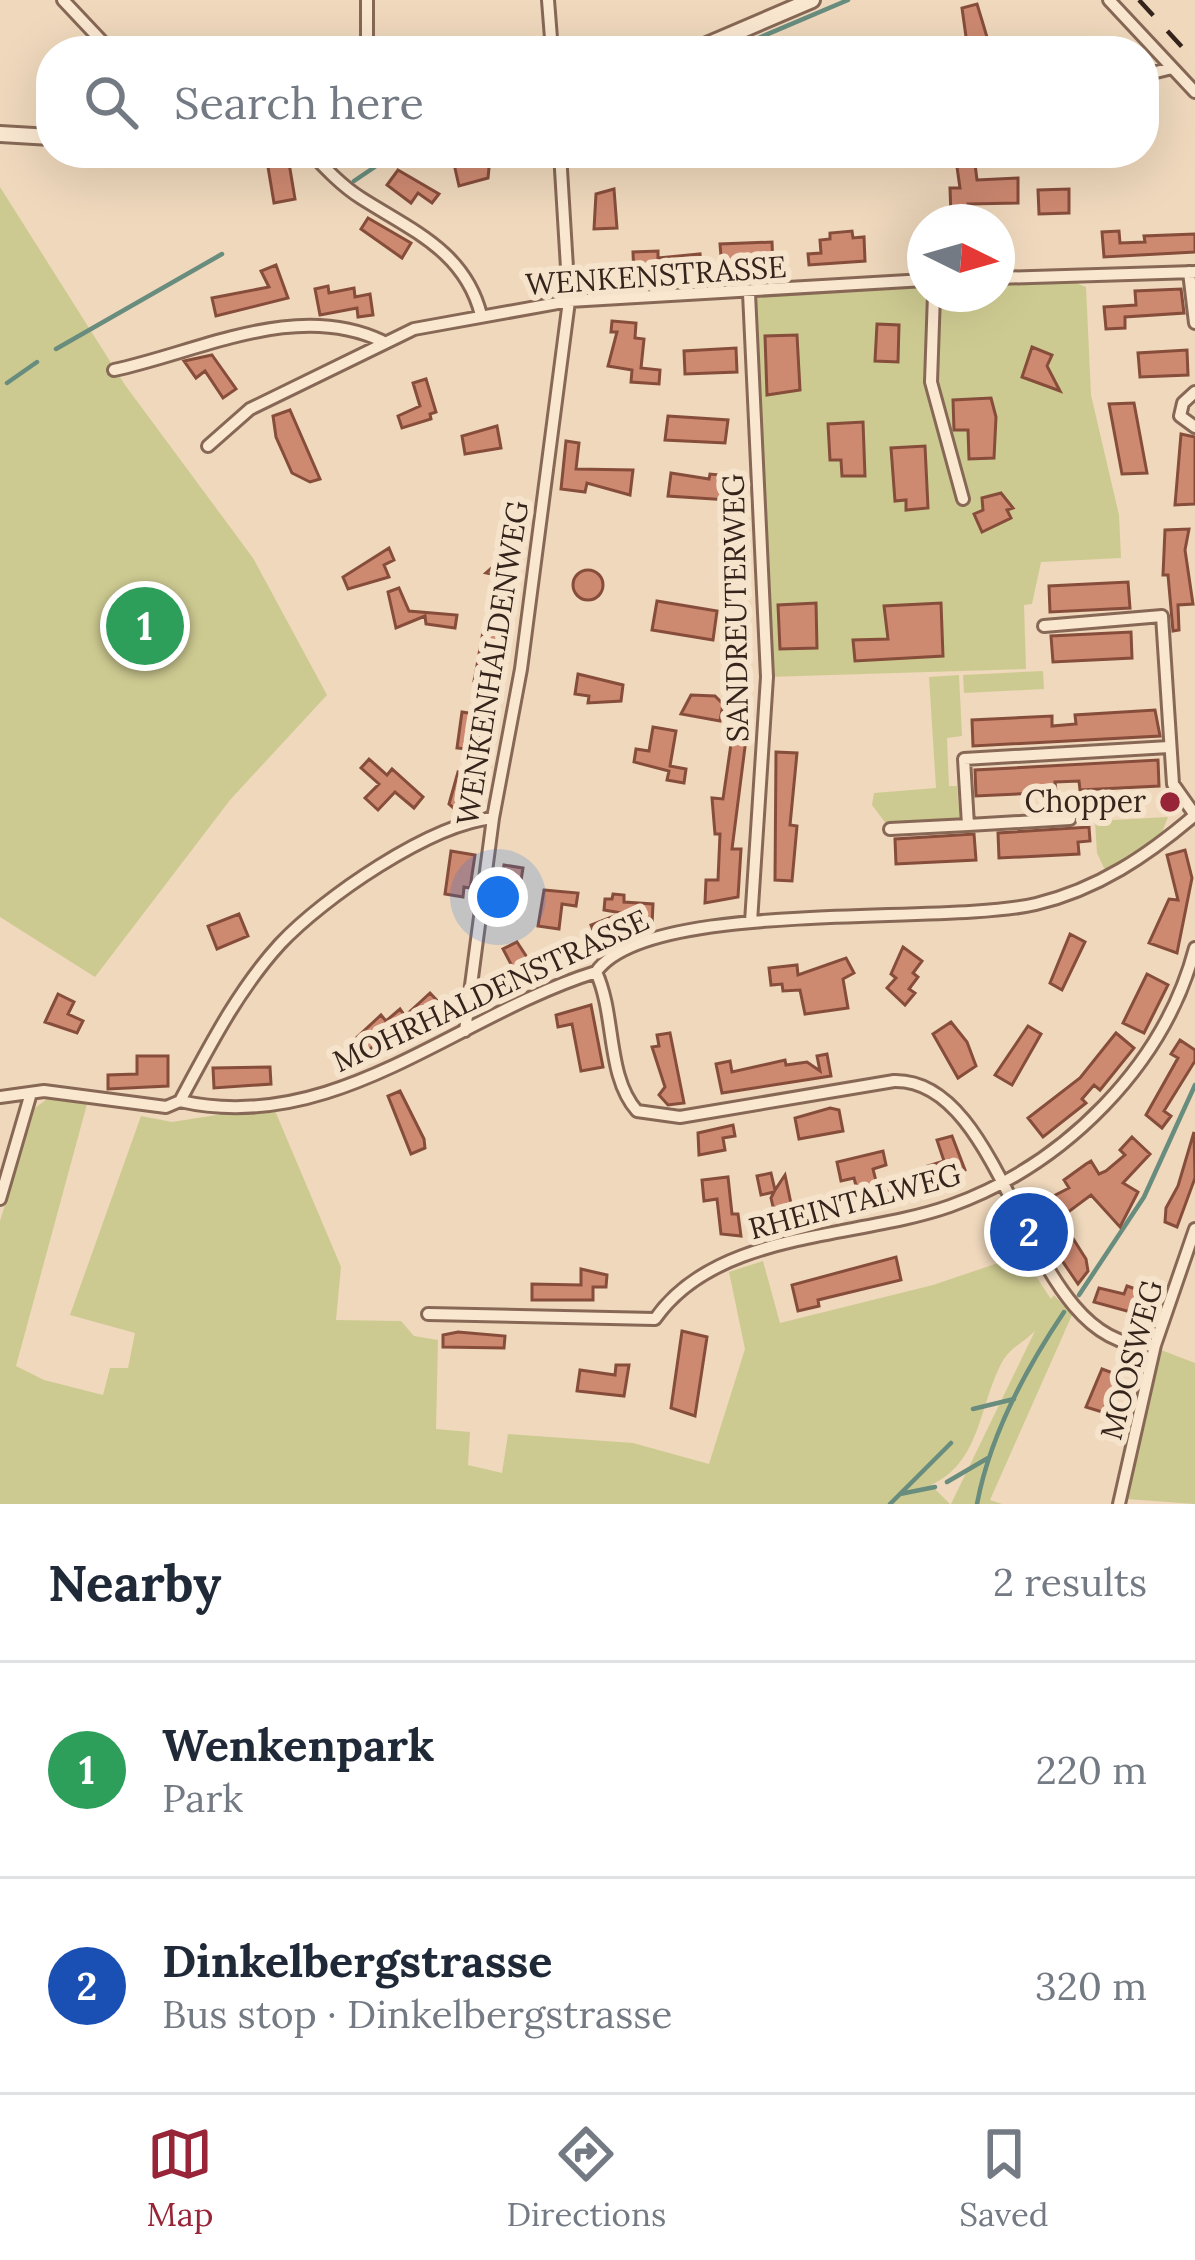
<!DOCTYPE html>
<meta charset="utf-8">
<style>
:root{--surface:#fff;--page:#f2f2f3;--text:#1f2937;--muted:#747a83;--line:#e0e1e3;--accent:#972437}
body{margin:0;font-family:Lora,serif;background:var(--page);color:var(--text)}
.compass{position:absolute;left:907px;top:204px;width:108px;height:108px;border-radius:50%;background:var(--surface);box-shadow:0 12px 48px #0002;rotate:95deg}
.you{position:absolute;left:498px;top:897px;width:42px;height:42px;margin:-30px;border:9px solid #fff;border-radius:50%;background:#1a73e8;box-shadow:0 0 0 18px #1a73e833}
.badge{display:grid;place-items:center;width:78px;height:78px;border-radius:50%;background:var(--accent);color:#fff;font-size:39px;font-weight:700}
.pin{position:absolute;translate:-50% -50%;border:6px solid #fff;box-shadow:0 3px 12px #0006}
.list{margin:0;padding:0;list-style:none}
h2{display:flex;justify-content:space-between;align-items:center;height:156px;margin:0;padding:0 48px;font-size:51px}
h2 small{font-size:39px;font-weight:400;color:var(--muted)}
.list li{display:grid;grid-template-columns:78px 1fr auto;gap:36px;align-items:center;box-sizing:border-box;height:216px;padding:0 48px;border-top:3px solid var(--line)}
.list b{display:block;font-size:45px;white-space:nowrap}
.list p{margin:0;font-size:39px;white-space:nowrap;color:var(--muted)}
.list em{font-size:39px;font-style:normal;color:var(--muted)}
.icon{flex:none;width:66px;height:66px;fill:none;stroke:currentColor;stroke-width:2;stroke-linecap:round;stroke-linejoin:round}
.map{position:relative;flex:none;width:1195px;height:1504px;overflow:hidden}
.search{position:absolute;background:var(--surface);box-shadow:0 12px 48px #0002;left:36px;right:36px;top:36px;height:132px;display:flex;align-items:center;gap:30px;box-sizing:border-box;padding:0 42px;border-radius:48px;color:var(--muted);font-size:45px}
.sheet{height:588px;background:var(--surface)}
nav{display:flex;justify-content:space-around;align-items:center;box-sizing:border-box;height:168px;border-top:3px solid var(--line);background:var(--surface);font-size:33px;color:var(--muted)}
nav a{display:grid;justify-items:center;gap:6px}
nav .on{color:var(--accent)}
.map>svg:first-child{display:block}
.green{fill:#cdca91}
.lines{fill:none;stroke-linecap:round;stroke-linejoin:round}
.stream{stroke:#688d7e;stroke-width:4.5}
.building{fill:#ce8971;stroke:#864d3b;stroke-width:3}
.minor-casing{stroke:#876856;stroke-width:16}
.tertiary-casing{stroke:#876856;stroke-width:20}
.minor{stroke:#fae7d0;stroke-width:10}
.tertiary{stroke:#fae7d0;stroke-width:14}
.rail{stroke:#35241b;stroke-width:4.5;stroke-dasharray:21 21;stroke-linecap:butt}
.poi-dot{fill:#972437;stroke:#f6e3cc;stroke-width:4.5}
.labels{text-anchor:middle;stroke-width:12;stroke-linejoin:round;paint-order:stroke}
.street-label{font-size:30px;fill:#35241b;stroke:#f6e3cc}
.poi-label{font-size:30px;fill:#35241b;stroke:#f6e3cc;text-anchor:end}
</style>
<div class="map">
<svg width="1195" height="1504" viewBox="0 0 1195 1504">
<rect width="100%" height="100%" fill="#efd8bc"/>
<!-- green -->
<path class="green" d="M0 187 125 385 253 558 327 695 230 800 95 977 0 917Z
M1059 276 1086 287 1091 395 1119 515 1121 558 1041 562 1032 604 1024 605 1026 669 767 677 749 293 925 280V294H997V278Z
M1043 671 1044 689 964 693 963 675Z
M959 675 962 736 947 738 949 786H957L960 821 887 825 872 805 874 793 936 788 929 677Z
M1168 817 1160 837 1110 871 1104 868 1097 853 1095 821Z
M47 1099 87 1104 16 1366 44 1380 103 1395 110 1368H128L135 1333 70 1315 141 1116 172 1122 273 1106 341 1267 336 1320 401 1321 414 1336 438 1340 436 1429 470 1432 468 1465 502 1473 508 1434 633 1443 709 1464 745 1349 729 1272 763 1261 780 1323 933 1285 1022 1255 1051 1299 1054 1295 1072 1315 990 1500 1002 1504H951L1035 1331C1022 1344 1010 1347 1001 1364 979 1407 980 1463 931 1485L950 1504H0V1221L35 1108Z
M1161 1350 1195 1363V1504L1127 1499Z"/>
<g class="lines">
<!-- stream -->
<path class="stream" d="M728 51 848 0
M354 181 382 162 414 153
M56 349 222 254
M7 383 37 362
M1079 1295 1144 1197 1195 1085
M973 1409 1014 1399
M947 1482 988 1458
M900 1494 935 1487
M890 1504 951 1443
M977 1504C990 1435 1025 1370 1064 1312"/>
</g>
<!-- building -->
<path class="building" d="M977 4 984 27 991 51H968L962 8Z
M480 154 489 168 488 178 459 186 454 164Z
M289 163 295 199 274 203 268 167Z
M975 164 977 180 1018 178V203L968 204V216H951L950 188H960L957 167Z
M398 170 439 194 432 203 418 193 411 203 387 185Z
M614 189 617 228 594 229 596 194Z
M1069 189V213L1039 214 1038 190Z
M368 218 411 243 402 258 361 229Z
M852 231 853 238 864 237 865 261 809 265 808 254 821 253 820 240 830 239V233Z
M1119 231 1120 243 1145 242 1144 236 1195 234V252L1104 257 1102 232Z
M772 242 773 266 722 268 720 244Z
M658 251V258L700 254 701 270 634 279 633 252Z
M276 265 288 298 216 316 212 298 269 287 261 271Z
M328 286 329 293 354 288 355 297 370 294 373 315 358 317 357 308 320 315 315 289Z
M1181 289 1184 313 1125 317V328L1106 329 1104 307 1136 305 1135 291Z
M612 321 636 323 635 338 644 339 641 368 660 370 659 384 631 382 632 370 608 366 617 332H611Z
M877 324 899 325 898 362 875 361Z
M797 335 800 390 767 395 765 336Z
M1032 347 1052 355 1047 366 1060 391 1022 377Z
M736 348 737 372 685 374 684 351Z
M1187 350 1188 375 1140 377 1138 353Z
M212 355 236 389 223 398 205 371 196 378 184 361Z
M426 379 436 412 430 414 431 419 402 428 398 416 420 406 413 383Z
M991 398 996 417 994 458 969 459 968 430H954L953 400Z
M1134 403 1147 473 1122 474 1109 404Z
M290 410 320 479 310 482 292 473 276 437 273 416Z
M668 416 728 420 725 443 665 440Z
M863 422 865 476H842L841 460H830L828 424Z
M497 426 501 448 465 454 462 436Z
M1181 434 1195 437V504L1175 505Z
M566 441 579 443 576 469 633 470 630 495 587 483 585 492 561 489Z
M925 446 928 508 906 510V500L895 501 891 448Z
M671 473 709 479 710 474 731 476 728 500 668 496Z
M1001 493 1013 508 1007 510 1011 518 982 532 974 514 983 510 982 498Z
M506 518 522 520 515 579 486 573 497 563Z
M1189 529 1185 550 1193 604 1178 605 1179 630 1173 631 1168 575H1163L1165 530Z
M389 548 394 560 384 565 389 577 348 589 343 577Z
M573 585a15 15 0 1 1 30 0a15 15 0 1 1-30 0Z
M1128 582 1130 608 1050 612 1049 586Z
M399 588 409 611 457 615 455 628 426 624 425 616 396 628 388 592Z
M657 601 717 611 713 640 652 630Z
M497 602 511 603 487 725 481 724 477 750 457 748 462 712 475 714 480 682 474 681 476 671 484 626 494 627Z
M816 603 817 648 780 649 778 605Z
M941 603 943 656 855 661 853 640 888 639 884 606Z
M1131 632 1132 658 1053 662 1051 636Z
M578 674 623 685 621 701 588 703 589 696 575 694Z
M691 695 715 696 723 704 720 721 681 714Z
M1155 710 1160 736 973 746 972 720 1052 716V726L1076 724 1075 715Z
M653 727 676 731 670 766 686 769 684 783 667 780 669 771 634 762 636 749 649 751Z
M732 737 746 739 732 849H741L738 897 705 903 706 880H718L720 834H715L712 798 723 799Z
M776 752 797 753 790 825 797 826 792 881 775 880Z
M369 759 387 775 392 769 423 797 414 808 395 792 378 810 365 798 379 784 361 768Z
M1158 760 1159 786 1080 790 1079 781 1055 782 1056 792 976 796 975 770Z
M458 772 476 775 475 787 483 794 457 811 449 804Z
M1089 827 1090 841 1078 842 1079 854 999 858 998 833Z
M974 834 976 860 896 864 895 839Z
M1185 850 1192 878 1177 953 1149 943 1169 899 1178 900 1167 855Z
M451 851 475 855 470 888 464 887 463 897 445 894Z
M504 865 523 868 515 919 496 916Z
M544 890 578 893 576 906 562 904 559 929 538 926Z
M613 894 624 895V902L653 904 652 925 613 919 620 936 599 944 591 925 622 913 604 910 605 899H612Z
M239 914 248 936 217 949 208 926Z
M1070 934 1085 942 1062 990 1050 983Z
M517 942 536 971 506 990 499 975 513 968 503 949Z
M903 947 922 961 913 973 918 977 909 989 915 993 905 1005 887 988 896 978 891 974Z
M846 958 854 973 843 979 848 1008 805 1014 800 990 783 991 782 984 771 985 769 968 797 965 798 975Z
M1147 974 1168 985 1144 1033 1123 1023Z
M430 993 445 1009 419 1033 412 1026 393 1044 385 1035 367 1052 355 1039 381 1015 386 1021 400 1009 405 1016Z
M58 994 74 1002 68 1014 83 1021 77 1033 45 1022Z
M591 1005 603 1067 581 1071 572 1024 558 1027 556 1015Z
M951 1022 967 1042 976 1066 958 1078 933 1034Z
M1028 1026 1041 1034 1012 1085 995 1075Z
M670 1033 684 1103 668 1105 659 1095 665 1087 652 1047 659 1046 657 1035Z
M1116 1033 1134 1048 1100 1090 1094 1085 1082 1099 1086 1103 1043 1137 1028 1118 1080 1078Z
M1180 1040 1195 1050V1061L1164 1111 1171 1116 1162 1128 1146 1115 1178 1058 1171 1054Z
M827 1054 831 1076 722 1093 716 1064 730 1061 732 1072 785 1060 786 1065 807 1062 820 1071 817 1056Z
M137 1056H168V1086L108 1089V1075L137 1074Z
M270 1067 271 1084 214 1088 213 1068Z
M400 1091 424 1139 425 1148 411 1154 388 1096Z
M830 1108 839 1110 843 1131 799 1139 795 1118Z
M733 1125 735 1136 723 1138 725 1150 699 1155 698 1133Z
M1194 1132 1195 1178 1177 1227 1165 1222 1166 1208 1178 1186Z
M952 1136 965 1170 933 1183 928 1166 944 1161 937 1140Z
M1132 1137 1150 1154 1123 1183 1138 1192 1120 1227 1091 1195 1060 1218 1086 1259 1088 1271 1078 1284 1050 1243 1038 1204 1069 1188 1064 1180 1086 1164 1091 1161 1099 1174 1106 1171 1125 1155 1120 1150Z
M883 1151 886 1165 873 1169 878 1189 889 1186 892 1199 863 1212 854 1178 841 1181 837 1162Z
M771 1173 775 1190 785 1175 793 1213 828 1204 831 1220 778 1228 771 1198 774 1192 761 1195 757 1176Z
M728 1177 732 1214H738L741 1236 721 1234 717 1199 704 1201 702 1180Z
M896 1257 901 1280 818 1300 819 1306 798 1311 792 1285Z
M581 1269 607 1275 606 1287H593V1300H532V1284L581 1285Z
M1127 1286 1153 1295 1145 1316 1094 1302 1099 1288 1124 1294Z
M682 1331 707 1337 695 1416 671 1408Z
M458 1332 505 1336 504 1348 443 1347V1335Z
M616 1365H629L624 1396 577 1391 580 1370 615 1375Z
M1102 1369 1121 1376 1102 1412 1086 1407Z"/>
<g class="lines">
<!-- minor casing -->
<g class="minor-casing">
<path id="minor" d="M63 0 111 51
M548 0 552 51
M1109 0 1195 92
M367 51V0
M1144 75 1172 68
M311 153C326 169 342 186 361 198 411 230 465 251 481 315
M1189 272 1195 323
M997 278 1195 272
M749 293 767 677 751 922
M934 294 931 382 963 499
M114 370C199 352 296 300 382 341
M1195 392 1183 403 1180 416 1195 427
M208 446 250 409 414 329 569 301 925 280
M1044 626 1162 616 1173 784 1195 815
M1070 819 968 825 964 759 1169 747
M890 829 968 825
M596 972C616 1015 606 1076 637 1111L680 1117 894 1081C1011 1078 1026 1357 1155 1345
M465 1031 493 818 521 669 569 301 560 153
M0 1097 44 1091 166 1107 180 1101C335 1136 457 1015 596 972 648 898 942 926 1036 904 1098 889 1147 856 1195 815
M180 1101C209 1047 238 990 280 944 323 898 430 824 493 818
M0 1199 31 1093
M428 1314 655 1319C717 1230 857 1239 950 1206 1064 1165 1164 1066 1195 948
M1119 1504 1155 1345 1195 1229"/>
</g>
<!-- tertiary casing -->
<g class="tertiary-casing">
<path id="tertiary" d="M693 51 812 0
M0 134 51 137"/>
</g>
<!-- minor -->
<use href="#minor" class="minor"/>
<!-- tertiary -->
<use href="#tertiary" class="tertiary"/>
<!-- rail -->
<path class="rail" d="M1139 0 1195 61"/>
</g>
<!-- markers -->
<circle class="poi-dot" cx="1170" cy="802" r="12"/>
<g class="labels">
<!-- street labels -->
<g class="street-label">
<text transform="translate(656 276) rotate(-4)" y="10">WENKENSTRASSE</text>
<text transform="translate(736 608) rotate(-91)" y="10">SANDREUTERWEG</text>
<text transform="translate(493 663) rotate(-81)" y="10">WENKENHALDENWEG</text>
<text transform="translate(491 991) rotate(-25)" y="10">MOHRHALDENSTRASSE</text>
<text transform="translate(855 1202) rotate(-15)" y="10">RHEINTALWEG</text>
<text transform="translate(1132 1360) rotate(-75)" y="10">MOOSWEG</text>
</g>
<!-- poi labels -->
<g class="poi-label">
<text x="1146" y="812">Chopper</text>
</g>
</g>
</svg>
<svg class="compass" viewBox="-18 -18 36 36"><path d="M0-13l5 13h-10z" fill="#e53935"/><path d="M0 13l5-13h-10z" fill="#747a83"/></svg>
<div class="you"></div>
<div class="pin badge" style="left:145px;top:626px;background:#2e9e5b">1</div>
<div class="pin badge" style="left:1029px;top:1232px;background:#1a4fb4">2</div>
<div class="search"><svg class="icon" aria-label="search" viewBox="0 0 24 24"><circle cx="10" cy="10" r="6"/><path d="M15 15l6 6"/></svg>Search here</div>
</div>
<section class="sheet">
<h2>Nearby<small>2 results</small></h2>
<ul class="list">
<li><span class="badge" style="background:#2e9e5b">1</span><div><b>Wenkenpark</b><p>Park</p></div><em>220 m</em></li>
<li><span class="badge" style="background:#1a4fb4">2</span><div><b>Dinkelbergstrasse</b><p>Bus stop · Dinkelbergstrasse</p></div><em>320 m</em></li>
</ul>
</section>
<nav>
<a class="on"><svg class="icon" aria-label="map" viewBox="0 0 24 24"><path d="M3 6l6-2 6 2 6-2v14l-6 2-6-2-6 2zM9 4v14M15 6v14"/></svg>Map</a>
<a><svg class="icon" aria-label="directions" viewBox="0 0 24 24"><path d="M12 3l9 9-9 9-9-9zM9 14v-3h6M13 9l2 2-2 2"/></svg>Directions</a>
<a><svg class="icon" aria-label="saved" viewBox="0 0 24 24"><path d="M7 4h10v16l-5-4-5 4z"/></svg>Saved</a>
</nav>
